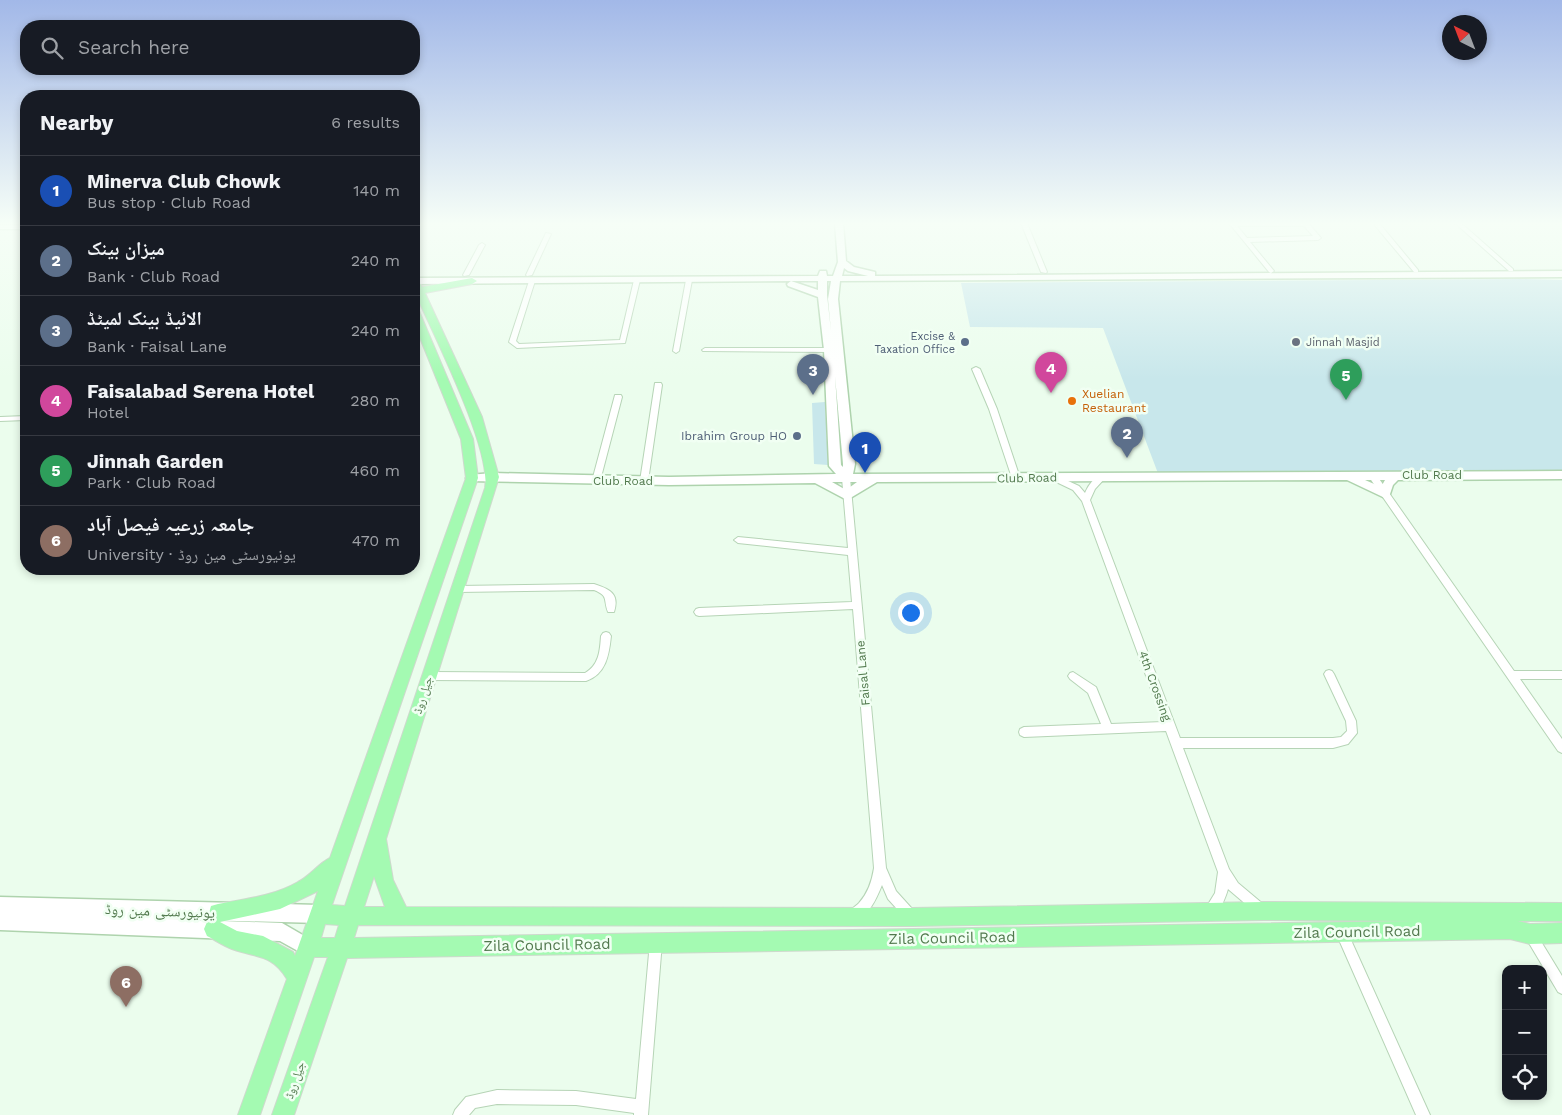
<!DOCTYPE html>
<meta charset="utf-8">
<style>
:root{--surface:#171b24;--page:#20242c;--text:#f1f3f6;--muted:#9ea1a6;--line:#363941;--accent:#2563eb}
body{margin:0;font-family:"Work Sans","Noto Naskh Arabic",sans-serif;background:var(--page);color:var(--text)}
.controls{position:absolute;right:15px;bottom:15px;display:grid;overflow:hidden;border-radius:10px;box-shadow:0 2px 8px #0003}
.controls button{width:45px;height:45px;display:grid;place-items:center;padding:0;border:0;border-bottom:1px solid var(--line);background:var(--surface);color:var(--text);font:25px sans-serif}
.compass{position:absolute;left:1442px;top:15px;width:45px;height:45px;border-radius:50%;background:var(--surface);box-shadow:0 2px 8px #0003;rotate:318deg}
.you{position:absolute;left:910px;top:612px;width:18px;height:18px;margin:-12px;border:4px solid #fff;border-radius:50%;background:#1a73e8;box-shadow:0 0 0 8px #1a73e833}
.badge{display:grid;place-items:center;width:32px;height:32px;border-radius:50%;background:var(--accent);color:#fff;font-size:16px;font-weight:700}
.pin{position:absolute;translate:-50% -41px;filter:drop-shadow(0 1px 2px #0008)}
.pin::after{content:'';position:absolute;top:26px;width:18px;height:15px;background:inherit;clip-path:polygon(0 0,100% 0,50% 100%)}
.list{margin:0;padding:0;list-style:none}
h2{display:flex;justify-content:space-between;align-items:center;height:65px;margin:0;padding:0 20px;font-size:21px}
h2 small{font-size:16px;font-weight:400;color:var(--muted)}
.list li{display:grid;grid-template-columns:32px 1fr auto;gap:15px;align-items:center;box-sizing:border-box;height:70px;padding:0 20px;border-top:1px solid var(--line)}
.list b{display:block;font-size:19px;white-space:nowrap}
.list p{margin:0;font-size:16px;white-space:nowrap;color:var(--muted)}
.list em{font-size:16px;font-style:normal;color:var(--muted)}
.icon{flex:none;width:28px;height:28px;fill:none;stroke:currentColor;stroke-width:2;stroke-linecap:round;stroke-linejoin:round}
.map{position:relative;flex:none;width:1562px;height:1115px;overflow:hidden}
.search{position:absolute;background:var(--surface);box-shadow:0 2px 8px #0003;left:20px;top:20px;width:400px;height:55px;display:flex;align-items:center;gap:12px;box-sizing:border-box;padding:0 18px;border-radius:20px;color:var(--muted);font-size:19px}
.panel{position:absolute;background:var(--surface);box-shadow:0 2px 8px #0003;left:20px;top:90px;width:400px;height:485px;border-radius:20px}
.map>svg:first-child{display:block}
.green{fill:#c8e7eb}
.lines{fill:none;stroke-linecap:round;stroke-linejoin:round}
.street-casing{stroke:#b6d4b6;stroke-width:2}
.secondary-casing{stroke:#aed3ad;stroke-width:3}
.primary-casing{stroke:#ced9cd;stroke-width:2}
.street{fill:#fff;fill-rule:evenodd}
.secondary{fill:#fff;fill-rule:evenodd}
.primary{fill:#a4fab2;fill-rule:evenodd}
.service-dot{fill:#5c6f8a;stroke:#f1fff3;stroke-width:2}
.worship-dot{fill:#6b7280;stroke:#f1fff3;stroke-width:2}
.food-dot{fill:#e8710a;stroke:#f1fff3;stroke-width:2}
.labels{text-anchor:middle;stroke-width:5;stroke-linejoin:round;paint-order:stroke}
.far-service-label{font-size:11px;fill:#4e5e75;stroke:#f1fff3;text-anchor:end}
.far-worship-label{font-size:11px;fill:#5b616d;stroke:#f1fff3;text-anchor:start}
.food-label{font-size:12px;fill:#c56008;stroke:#f1fff3;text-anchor:start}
.service-label{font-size:12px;fill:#4e5e75;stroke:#f1fff3;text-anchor:end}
.street-label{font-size:12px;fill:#51794d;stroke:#f1fff3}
.near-street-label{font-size:15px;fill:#51794d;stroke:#f1fff3}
</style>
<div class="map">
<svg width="1562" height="1115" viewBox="0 0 1562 1115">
<rect width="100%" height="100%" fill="#ebfded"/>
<!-- green -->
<path class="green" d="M1520 279 1562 280V471L1159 476 1103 328 970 327 961 283Z
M825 402 828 465 814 464 812 403Z"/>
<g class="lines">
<!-- street casing -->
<g class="street-casing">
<path id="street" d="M1021 223H1027L1047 272 1046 273 1041 272Z
M1229 223H1308L1321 238 1318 240 1250 242 1274 271 1271 273 1269 272ZM1237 226H1304L1313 236 1247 238Z
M1373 223H1379L1418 270V272H1414Z
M1455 223H1461L1513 269V271H1509Z
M546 233 551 234 532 275 527 276 526 275Z
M482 243 485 245 469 275 464 276 463 275 479 245Z
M637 278 640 280 625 343 517 348 509 342 529 281 532 279 535 281 516 341 519 344 620 340 634 280Z
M689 278 692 280 679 351 676 353 673 351 686 280Z
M705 348H829L832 350 829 352 703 351 702 350Z
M976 367 980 369 997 409 1020 478 1019 480H1013L1012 478 989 409 972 369Z
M655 383H661L662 385 648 481 644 484 640 481Z
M615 395H621L622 397 600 481 596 484 592 481Z
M26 416V420L0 421V417Z
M1372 472 1375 473 1514 671H1562V679H1520L1562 739V753L1558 751 1369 477 1368 475 1369 473Z
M1053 474 1079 486 1085 493C1088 486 1094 477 1102 474L1106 477 1095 489 1090 500 1180 738H1333L1341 737 1347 731 1346 721 1324 674 1326 671 1329 670 1332 671 1334 674 1356 721 1357 733 1348 744 1333 748H1183L1229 869 1238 883 1263 904 1265 908 1263 912 1259 914 1255 912 1228 889C1225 899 1220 913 1210 917L1206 915 1204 911 1215 893 1218 872 1166 731 1024 737 1020 735 1019 732 1020 729 1024 727 1101 724 1088 693 1070 679 1068 676 1070 673 1073 672 1096 687 1111 724 1163 722 1082 501 1073 490 1050 479 1049 477 1050 475Z
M846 475 850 478 886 868 896 891 915 912 917 916 915 920 911 922 907 920 888 899 882 885C876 900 869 915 854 921L850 919 848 915C850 909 855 907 859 903 868 893 872 881 874 868L853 609 699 616 696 615 694 612 696 609 699 608 852 602 848 555 738 543 734 540 738 537 848 548 842 478Z
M594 584C609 589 620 593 614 612H608C603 599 609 596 594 590L458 592 455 591 453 589 455 587 458 586Z
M606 632 609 633 611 636C609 655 606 674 586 681L429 680 426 679 424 676 426 673 429 672 585 673C599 665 600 651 601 636L603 633Z
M1342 927 1346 929 1430 1115H1416L1336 933 1338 929Z
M1530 928 1534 930 1562 976V994L1558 992 1526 938 1524 934 1526 930Z
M656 936 660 938 662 942 648 1115H634V1113L576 1105 497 1104 475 1108 469 1115H453L455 1110 466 1097 497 1090 576 1091 636 1099 650 942 652 938Z"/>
</g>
<!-- secondary casing -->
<g class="secondary-casing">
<path id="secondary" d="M835 223H843L846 261 854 267 875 272V276L1562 271V277L840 281 838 299 855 464 853 474 1562 471V479L1398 480 1393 485 1389 497 1385 498 1347 480 877 482 847 500 815 483 669 485 468 481 466 478 468 475 493 473 669 477 836 474 829 466 824 350 818 297 788 286 787 284 791 281 414 284V278L818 276 820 271H826L827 276H833L838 262ZM844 268 848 271 868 276H842ZM791 281H818V290ZM827 281H831L828 299 831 331 827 295ZM835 376 843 464V467L841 465ZM1365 480H1385L1381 487ZM832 482H857L846 490Z
M0 225H26V229H0Z
M0 897 319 905 325 908 328 914 325 920 319 923 163 919 282 923 313 941 316 947 313 953 307 956 280 941 0 930Z"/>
</g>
<!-- primary casing -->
<g class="primary-casing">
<path id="primary" d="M414 277 417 278 422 287 472 278 477 281 472 284 425 293 482 417 499 477 386 839 393 880 406 907 912 908 1264 902 1562 903V921H1518L1530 924 1562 923V943L1530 944 1510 939 347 958 294 1115H272L328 957H314L260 1115H238L287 979C272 954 257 958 232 949 224 946 215 940 207 936L204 929 207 922 212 920 209 913 211 906 218 904C245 899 274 896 298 882 310 876 318 864 330 858L466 478 461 439 414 323V308L419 311 473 439 478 478 332 905 345 906 485 488C492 448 432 332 414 290ZM374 876 385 907H364ZM318 891 295 956 293 952 263 936 237 931 220 922 280 909ZM1264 920 1416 921 354 938 358 925 912 926ZM325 924 339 925 335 938H321Z"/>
</g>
<!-- street -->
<use href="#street" class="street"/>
<!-- secondary -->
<use href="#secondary" class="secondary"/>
<!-- primary -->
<use href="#primary" class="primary"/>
</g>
<!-- sky -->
<linearGradient id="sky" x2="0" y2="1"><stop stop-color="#a2b8e8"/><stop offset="0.59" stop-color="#f6fef7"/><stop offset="1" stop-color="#f6fef7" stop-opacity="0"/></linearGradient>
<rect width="1562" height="379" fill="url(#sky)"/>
<!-- markers -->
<g class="service-dot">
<circle cx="965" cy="342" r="5"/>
<circle cx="797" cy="436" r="5"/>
</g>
<circle class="worship-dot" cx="1296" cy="342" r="5"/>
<circle class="food-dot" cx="1072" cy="401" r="5"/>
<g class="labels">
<!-- far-service labels -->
<g class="far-service-label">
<text x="955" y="340">Excise &amp;<tspan x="955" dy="13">Taxation Office</tspan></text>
</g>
<!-- far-worship labels -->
<g class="far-worship-label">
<text x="1306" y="346">Jinnah Masjid</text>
</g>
<!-- food labels -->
<g class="food-label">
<text x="1082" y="398">Xuelian<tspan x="1082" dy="14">Restaurant</tspan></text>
</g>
<!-- service labels -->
<g class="service-label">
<text x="787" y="440">Ibrahim Group HO</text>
</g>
<!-- street labels -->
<g class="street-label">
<text x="1432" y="479">Club Road</text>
<text transform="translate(1027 478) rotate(-1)" y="4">Club Road</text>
<text x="623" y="485">Club Road</text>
<text transform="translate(863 673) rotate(-95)" y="4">Faisal Lane</text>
<text transform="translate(1155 686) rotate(70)" y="4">4th Crossing</text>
<text transform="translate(423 695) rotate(-72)" y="4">جیل روڈ</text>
<text transform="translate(295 1080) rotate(-71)" y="4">جیل روڈ</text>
</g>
<!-- near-street labels -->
<g class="near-street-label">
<text transform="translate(160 911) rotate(2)" y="5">یونیورسٹی مین روڈ</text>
<text transform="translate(1357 932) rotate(-1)" y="5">Zila Council Road</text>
<text transform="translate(952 938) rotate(-1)" y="5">Zila Council Road</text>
<text transform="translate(547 945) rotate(-1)" y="5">Zila Council Road</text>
</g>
</g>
</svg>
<div class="controls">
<button>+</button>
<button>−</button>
<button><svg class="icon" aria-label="locate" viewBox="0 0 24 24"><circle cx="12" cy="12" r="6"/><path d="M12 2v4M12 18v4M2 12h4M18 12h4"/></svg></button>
</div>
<svg class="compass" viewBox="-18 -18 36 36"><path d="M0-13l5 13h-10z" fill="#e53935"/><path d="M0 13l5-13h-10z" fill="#9ea1a6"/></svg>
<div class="you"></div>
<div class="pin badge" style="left:865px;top:473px;background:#1a4fb4">1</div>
<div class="pin badge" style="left:1127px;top:458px;background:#5c6f8a">2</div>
<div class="pin badge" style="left:813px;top:395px;background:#5c6f8a">3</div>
<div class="pin badge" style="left:1051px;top:393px;background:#d1479c">4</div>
<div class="pin badge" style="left:1346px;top:400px;background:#2e9e5b">5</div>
<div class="pin badge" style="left:126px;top:1007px;background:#8d6e63">6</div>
<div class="search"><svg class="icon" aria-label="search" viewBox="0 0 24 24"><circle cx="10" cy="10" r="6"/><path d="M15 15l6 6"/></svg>Search here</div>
<section class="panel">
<h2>Nearby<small>6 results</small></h2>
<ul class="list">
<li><span class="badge" style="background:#1a4fb4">1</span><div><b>Minerva Club Chowk</b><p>Bus stop · Club Road</p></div><em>140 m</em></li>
<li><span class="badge" style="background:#5c6f8a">2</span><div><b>میزان بینک</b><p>Bank · Club Road</p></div><em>240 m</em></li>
<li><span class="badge" style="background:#5c6f8a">3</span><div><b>الائیڈ بینک لمیٹڈ</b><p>Bank · Faisal Lane</p></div><em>240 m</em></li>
<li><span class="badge" style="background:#d1479c">4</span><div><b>Faisalabad Serena Hotel</b><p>Hotel</p></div><em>280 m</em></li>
<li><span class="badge" style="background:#2e9e5b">5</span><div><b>Jinnah Garden</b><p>Park · Club Road</p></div><em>460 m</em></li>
<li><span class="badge" style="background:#8d6e63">6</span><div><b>جامعہ زرعیہ فیصل آباد</b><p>University · یونیورسٹی مین روڈ</p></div><em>470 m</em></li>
</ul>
</section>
</div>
